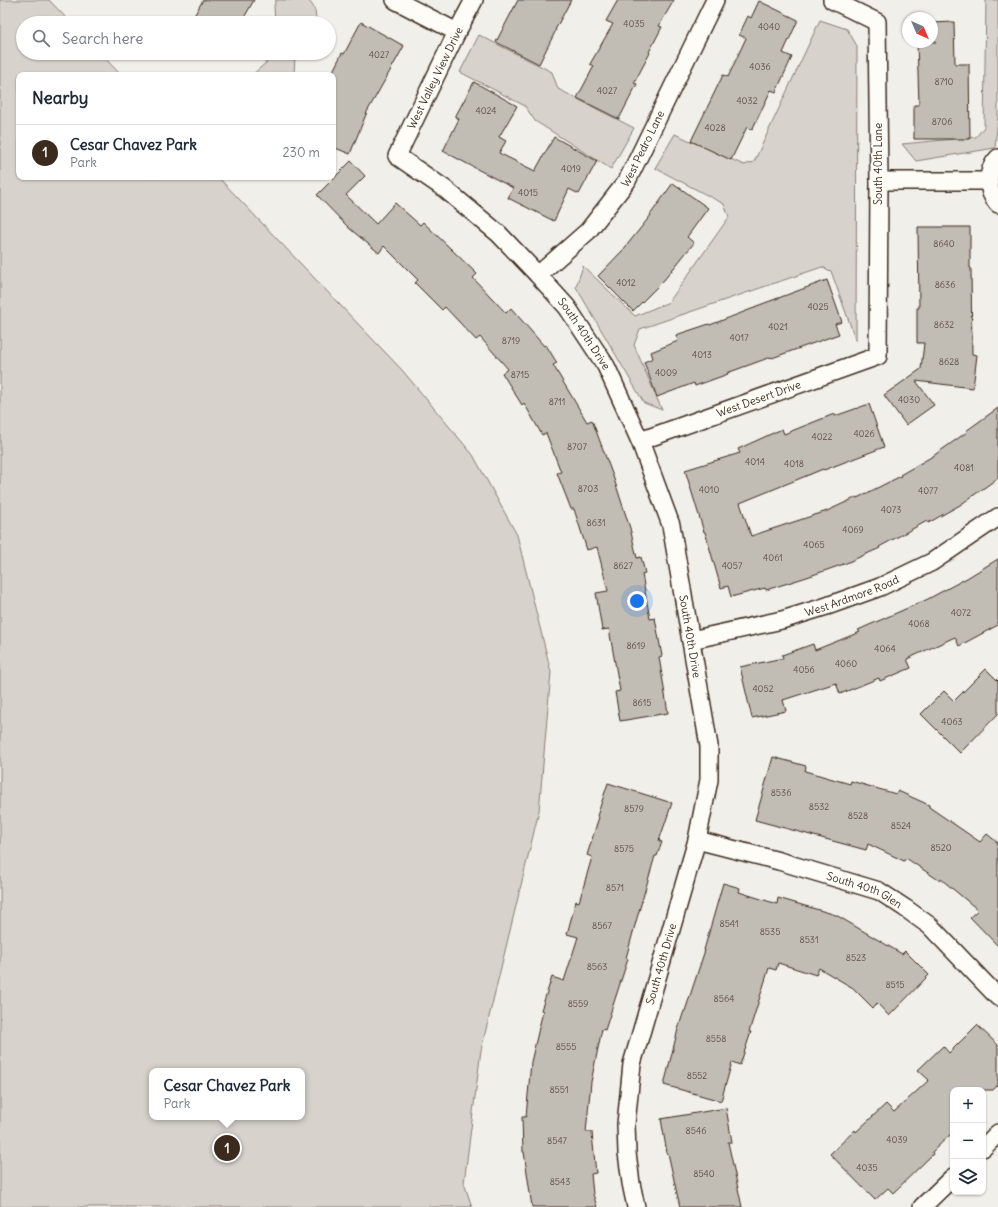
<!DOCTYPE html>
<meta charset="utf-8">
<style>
:root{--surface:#fff;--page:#f2f2f3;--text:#1f2937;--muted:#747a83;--line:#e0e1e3;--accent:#3b2a1e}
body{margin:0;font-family:Delius,sans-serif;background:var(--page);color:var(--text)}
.controls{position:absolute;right:12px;bottom:12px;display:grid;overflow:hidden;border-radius:8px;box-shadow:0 1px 3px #0004}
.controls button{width:36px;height:36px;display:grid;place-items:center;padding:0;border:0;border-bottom:1px solid var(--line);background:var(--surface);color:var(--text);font:20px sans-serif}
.compass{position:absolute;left:902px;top:12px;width:36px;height:36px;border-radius:50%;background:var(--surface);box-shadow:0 1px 3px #0004;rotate:136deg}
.you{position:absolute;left:637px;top:601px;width:14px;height:14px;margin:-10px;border:3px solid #fff;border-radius:50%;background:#1a73e8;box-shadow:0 0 0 6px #1a73e833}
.badge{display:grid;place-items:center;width:26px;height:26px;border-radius:50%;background:var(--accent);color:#fff;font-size:13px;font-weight:700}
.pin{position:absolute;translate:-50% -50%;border:2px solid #fff;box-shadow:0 1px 4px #0006}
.popup{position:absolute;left:149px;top:1068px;width:156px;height:52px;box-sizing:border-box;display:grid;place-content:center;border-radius:8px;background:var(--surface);filter:drop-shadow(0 1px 3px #0005);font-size:13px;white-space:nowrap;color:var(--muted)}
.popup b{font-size:15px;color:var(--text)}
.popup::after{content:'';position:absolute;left:50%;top:100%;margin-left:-8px;border:8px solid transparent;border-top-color:var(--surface)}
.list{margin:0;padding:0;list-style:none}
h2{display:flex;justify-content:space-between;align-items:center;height:52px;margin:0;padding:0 16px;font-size:17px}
h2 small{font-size:13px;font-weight:400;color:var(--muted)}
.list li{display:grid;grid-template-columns:26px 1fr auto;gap:12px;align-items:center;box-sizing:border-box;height:56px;padding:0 16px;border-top:1px solid var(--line)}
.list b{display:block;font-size:15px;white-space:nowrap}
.list p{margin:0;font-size:13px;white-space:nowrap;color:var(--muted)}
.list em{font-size:13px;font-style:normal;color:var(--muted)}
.icon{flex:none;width:22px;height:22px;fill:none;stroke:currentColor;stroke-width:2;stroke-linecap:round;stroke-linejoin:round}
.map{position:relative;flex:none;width:998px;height:1207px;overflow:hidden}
.search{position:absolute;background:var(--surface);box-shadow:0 1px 3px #0004;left:16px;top:16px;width:320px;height:44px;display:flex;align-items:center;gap:10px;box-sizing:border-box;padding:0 14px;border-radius:22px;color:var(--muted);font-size:15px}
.panel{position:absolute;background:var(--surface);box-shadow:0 1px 3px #0004;left:16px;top:72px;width:320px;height:108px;border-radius:8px}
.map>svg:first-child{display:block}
.green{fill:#d7d2cc;stroke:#897e75;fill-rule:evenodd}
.building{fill:#c1bcb4;stroke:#3b2a1e}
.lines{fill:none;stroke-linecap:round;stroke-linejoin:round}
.minor-casing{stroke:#3b2a1e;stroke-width:20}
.minor{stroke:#fdfcf7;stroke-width:17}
.labels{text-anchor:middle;stroke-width:4;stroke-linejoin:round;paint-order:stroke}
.number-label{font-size:9px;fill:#5c4e44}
.street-label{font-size:11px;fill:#3b2a1e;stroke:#fdfcf7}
</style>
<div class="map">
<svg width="998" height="1207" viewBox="0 0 998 1207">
<rect width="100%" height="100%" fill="#f1efea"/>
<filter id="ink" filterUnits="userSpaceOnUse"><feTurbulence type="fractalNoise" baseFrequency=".025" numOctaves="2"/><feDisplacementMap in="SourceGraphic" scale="8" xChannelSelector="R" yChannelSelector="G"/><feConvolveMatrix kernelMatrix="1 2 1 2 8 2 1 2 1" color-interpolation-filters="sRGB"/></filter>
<g filter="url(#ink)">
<!-- green -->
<path class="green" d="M0 0H49L71 23H23V53H100L121 75H19V177H218L402 370 473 455 517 535 551 672 539 811 481 1050 464 1183 472 1207H0ZM152 1071H302V1117H152Z
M276 0H308C315 7 317 13 315 23H275L274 6Z
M986 0H998V118L995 148 916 161 902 144 976 137 984 127Z
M820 20 847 29 857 46 856 341 831 271 822 267 640 329 634 345 662 410 644 403 576 287 583 266 635 316 669 302 729 217 724 204 655 168 675 134 744 165 754 162Z
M479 35 552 72 558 89 634 128 611 169 535 121 525 106 460 72Z
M272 53H297L295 56 294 75H252L268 61Z"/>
<!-- building -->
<path class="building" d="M203 0H254L241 23H190Z
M518 0H571L555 30H556L539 64 496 42Z
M618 0H674L659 26 662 27 649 52 650 53 634 83 637 84 619 119 577 98 594 66 590 64 613 24 606 21Z
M759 1 798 20 783 53 792 57 776 92 771 90 752 130 747 127 731 160 691 141 723 75 728 77 746 38 739 35 748 16 751 18Z
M361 22 404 46 367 112 350 154 333 147V71L342 53 344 54Z
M954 22 955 64H969L970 139H914V105H919L917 42H936L932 36V23Z
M474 82 517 106 499 137 506 141 499 153 535 171 554 137 597 161 579 194 569 189 554 221 508 198 513 188 443 151 459 119 455 117Z
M351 161 365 176 346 195 376 224 395 203 420 225 423 222 477 274 473 278 506 313 511 308 544 346 546 345 557 363 553 365 587 422 592 420 614 479 630 528 637 558 641 557 645 573 642 574 650 619 655 618 662 656 659 657 668 713 620 721 615 692 620 691 609 629 602 630 596 593 608 591 597 547 587 550 574 509H571L557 473 561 472 546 433 542 435 524 403 522 405 502 373 508 369 480 337 476 340 445 307 442 310 415 283 418 280 384 246 379 253 349 228 317 195Z
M673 183 708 208 687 237 694 243 664 280 633 311 598 276 623 250 651 215H650Z
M918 227H970V268H971L972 354 977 355 973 388 916 381 934 405 906 425 884 395 921 369 924 343H917V308H919Z
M827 280 842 322 835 324 839 334 772 358 771 357 727 373 728 374 695 386 694 383 657 397 644 362 653 358 651 352 678 341 676 335 709 324 710 325 754 308V307Z
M869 404 884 447 824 470 823 469 740 503 751 536 827 511 857 497V498L901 476 900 475 933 456 967 432 966 431 998 408V478L960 505 928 523 927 521 879 547 880 548 844 564 807 577 766 590 765 588 731 597 728 586 721 588 705 532H704L685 470 740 453 738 449 782 429 784 434 834 414 835 416Z
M998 559V625L959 646 955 637 907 659 911 668 880 681 879 678 840 694 836 683 783 700 786 711 752 718 740 667 783 658 782 655 813 644 815 650 860 632 858 630 928 599 967 578Z
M986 669 998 681V714L960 753 921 714 944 691 954 701Z
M773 757 806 766 805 771 850 784 851 781 896 794 898 791 929 805V807L980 842 987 834 998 843V946L970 917 978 910 941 879 940 881 906 858 904 861 868 844 866 850 755 820Z
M608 783 672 803 659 841 662 842 657 856H655L637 918 626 958 628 959 605 1030 602 1029 591 1082 586 1132H592L593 1144 596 1173 591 1174 593 1194 597 1207H532L524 1152H523L522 1117H526L531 1062 543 1011 541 1010 552 977 564 981 578 937 567 934 576 901 579 902 592 857 587 855 599 817 597 816Z
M723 883 740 888 739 892 777 904 778 898 836 915 902 954 905 951 929 975 889 1016 877 1003 873 1008 853 988 819 968 816 975 778 963 776 970 769 968 749 1032H751L740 1065 732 1062 721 1101 664 1085 678 1029 684 1011H685L705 950H704Z
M977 1025 998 1045V1085L993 1090H953V1132L932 1152 933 1154 893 1193 888 1188 875 1200 830 1154 855 1130 856 1132 886 1104 894 1112 929 1080 918 1070 943 1046 949 1053Z
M726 1108 732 1142H728L742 1207H680L668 1153H667L661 1119Z"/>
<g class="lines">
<!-- minor casing -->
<g class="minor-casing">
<g id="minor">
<path d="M395 0 457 32"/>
<path id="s1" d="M474 0 457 32 397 156 445 189 499 234 538 275 567 307 606 366 640 441 671 525 709 746V780L697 840 632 1064 626 1124 627 1153 631 1183 636 1207"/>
<path d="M998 158C986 170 986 191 998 204"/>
<path d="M879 181H988"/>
<path id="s2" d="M538 275 588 231 627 181 715 0"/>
<path id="s3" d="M640 441 878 356 879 181 877 22 832 0"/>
<path id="s4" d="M691 640 782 620 827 606 880 587 932 562 998 517"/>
<path id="s5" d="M697 840 779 861 879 891 905 908 930 926 998 997"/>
<path d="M983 1148 998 1133"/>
<path d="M922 1207 953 1177"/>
</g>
</g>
<!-- minor -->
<use href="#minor" class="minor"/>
</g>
</g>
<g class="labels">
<!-- number labels -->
<g class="number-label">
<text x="634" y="27">4035</text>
<text x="769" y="30">4040</text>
<text x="379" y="58">4027</text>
<text x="760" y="70">4036</text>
<text x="944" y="85">8710</text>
<text x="607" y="94">4027</text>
<text x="747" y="104">4032</text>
<text x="486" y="114">4024</text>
<text x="942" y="125">8706</text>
<text x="715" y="131">4028</text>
<text x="571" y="172">4019</text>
<text x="528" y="196">4015</text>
<text x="944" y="247">8640</text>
<text x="626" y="286">4012</text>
<text x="945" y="288">8636</text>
<text x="818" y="310">4025</text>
<text x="944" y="328">8632</text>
<text x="778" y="330">4021</text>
<text x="739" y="341">4017</text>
<text x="511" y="344">8719</text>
<text x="702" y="358">4013</text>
<text x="949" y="365">8628</text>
<text x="666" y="376">4009</text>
<text x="520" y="378">8715</text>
<text x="909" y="403">4030</text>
<text x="557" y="405">8711</text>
<text x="864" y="437">4026</text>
<text x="822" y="440">4022</text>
<text x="577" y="450">8707</text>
<text x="755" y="465">4014</text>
<text x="794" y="467">4018</text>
<text x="964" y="471">4081</text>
<text x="588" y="492">8703</text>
<text x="709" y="493">4010</text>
<text x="928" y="494">4077</text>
<text x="891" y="513">4073</text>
<text x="596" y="526">8631</text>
<text x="853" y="533">4069</text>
<text x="814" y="548">4065</text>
<text x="773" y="561">4061</text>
<text x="623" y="569">8627</text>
<text x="732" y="569">4057</text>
<text x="961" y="616">4072</text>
<text x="919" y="627">4068</text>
<text x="636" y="649">8619</text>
<text x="885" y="652">4064</text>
<text x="846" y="667">4060</text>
<text x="804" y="673">4056</text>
<text x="763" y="692">4052</text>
<text x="642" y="706">8615</text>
<text x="952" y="725">4063</text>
<text x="781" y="796">8536</text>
<text x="819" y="810">8532</text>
<text x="634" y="812">8579</text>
<text x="858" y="819">8528</text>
<text x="901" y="829">8524</text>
<text x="941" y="851">8520</text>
<text x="624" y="852">8575</text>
<text x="615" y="891">8571</text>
<text x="729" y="927">8541</text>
<text x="602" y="929">8567</text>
<text x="770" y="935">8535</text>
<text x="809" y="943">8531</text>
<text x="856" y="961">8523</text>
<text x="597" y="970">8563</text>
<text x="895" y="988">8515</text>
<text x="724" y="1002">8564</text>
<text x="578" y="1007">8559</text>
<text x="716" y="1042">8558</text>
<text x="566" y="1050">8555</text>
<text x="697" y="1079">8552</text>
<text x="559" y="1093">8551</text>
<text x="696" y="1134">8546</text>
<text x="897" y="1143">4039</text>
<text x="557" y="1144">8547</text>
<text x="867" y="1171">4035</text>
<text x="704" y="1177">8540</text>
<text x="560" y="1185">8543</text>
</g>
<!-- street labels -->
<g class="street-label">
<text transform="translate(435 78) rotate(-64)" y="4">West Valley View Drive</text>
<text dy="4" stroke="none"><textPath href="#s2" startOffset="166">West Pedro Lane</textPath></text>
<text transform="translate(878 164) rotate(-90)" y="4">South 40th Lane</text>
<text dy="4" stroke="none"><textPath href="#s1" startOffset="434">South 40th Drive</textPath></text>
<text dy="4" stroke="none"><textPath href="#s3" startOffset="126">West Desert Drive</textPath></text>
<text dy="4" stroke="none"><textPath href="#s4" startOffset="167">West Ardmore Road</textPath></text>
<text dy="4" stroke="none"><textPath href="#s1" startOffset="758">South 40th Drive</textPath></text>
<text dy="4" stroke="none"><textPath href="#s5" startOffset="175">South 40th Glen</textPath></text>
<text transform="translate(661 964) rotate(-74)" y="4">South 40th Drive</text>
</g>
</g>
</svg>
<div class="controls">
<button>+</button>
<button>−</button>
<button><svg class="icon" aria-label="layers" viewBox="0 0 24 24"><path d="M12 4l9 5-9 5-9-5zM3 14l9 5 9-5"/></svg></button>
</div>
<svg class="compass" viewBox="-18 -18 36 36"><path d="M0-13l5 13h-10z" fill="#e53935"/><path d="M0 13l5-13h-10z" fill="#747a83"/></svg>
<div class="you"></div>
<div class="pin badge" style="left:227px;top:1148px">1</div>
<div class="popup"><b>Cesar Chavez Park</b>Park</div>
<div class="search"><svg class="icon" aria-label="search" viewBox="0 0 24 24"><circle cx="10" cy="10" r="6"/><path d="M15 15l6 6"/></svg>Search here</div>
<section class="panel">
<h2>Nearby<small></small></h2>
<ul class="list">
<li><span class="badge">1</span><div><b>Cesar Chavez Park</b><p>Park</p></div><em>230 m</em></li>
</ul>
</section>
</div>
